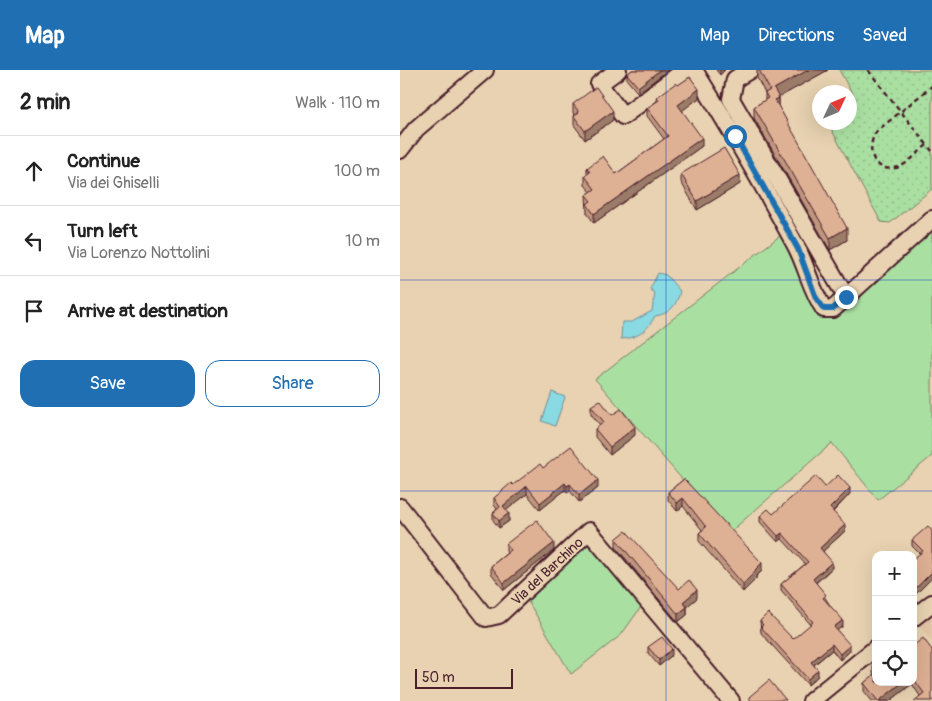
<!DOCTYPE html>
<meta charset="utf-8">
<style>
:root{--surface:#fff;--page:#f2f2f2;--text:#222;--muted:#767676;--line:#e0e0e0;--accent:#1f6fb2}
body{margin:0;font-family:Pangolin,sans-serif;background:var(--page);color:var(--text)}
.controls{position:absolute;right:15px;bottom:15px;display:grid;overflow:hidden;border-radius:10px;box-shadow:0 5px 20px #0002}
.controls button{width:45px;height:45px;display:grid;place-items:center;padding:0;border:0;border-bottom:1px solid var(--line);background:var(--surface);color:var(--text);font:25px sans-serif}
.compass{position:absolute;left:412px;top:15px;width:45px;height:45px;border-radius:50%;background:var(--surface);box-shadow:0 5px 20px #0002;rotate:46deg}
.scale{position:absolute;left:15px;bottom:12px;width:98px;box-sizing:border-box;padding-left:5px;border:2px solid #4a1f2b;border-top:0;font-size:14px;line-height:18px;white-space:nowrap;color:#4a1f2b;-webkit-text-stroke:4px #e8d2b1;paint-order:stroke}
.stop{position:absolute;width:15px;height:15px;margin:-11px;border:4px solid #1f6fb2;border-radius:50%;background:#fff}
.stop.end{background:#1f6fb2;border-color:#fff;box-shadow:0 1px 5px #0008}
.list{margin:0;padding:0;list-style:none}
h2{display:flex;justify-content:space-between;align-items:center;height:65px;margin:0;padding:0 20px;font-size:21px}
h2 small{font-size:16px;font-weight:400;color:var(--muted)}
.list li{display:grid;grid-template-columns:32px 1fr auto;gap:15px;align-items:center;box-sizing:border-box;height:70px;padding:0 20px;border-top:1px solid var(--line)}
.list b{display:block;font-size:19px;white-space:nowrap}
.list p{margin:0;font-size:16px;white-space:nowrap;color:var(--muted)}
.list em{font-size:16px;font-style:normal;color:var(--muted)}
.actions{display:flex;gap:10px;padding:15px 20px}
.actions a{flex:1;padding:11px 0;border:1px solid var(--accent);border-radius:15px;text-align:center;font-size:18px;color:var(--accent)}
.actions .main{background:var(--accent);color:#fff}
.icon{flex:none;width:28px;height:28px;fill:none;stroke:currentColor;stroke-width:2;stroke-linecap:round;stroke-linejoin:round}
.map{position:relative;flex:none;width:532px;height:631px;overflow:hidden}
header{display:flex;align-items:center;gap:30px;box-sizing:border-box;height:70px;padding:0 25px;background:var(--accent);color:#fff}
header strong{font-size:24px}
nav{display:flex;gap:28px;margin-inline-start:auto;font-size:18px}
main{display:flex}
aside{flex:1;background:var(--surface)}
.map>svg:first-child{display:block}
.built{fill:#e2c5a6}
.grass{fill:#aadfa2;stroke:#7a7f66}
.park{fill:url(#park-dots);stroke:#7a7f66}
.water{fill:#89dae2;stroke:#708f99}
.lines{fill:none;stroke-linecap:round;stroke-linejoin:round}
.minor-casing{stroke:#4a1f2b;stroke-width:20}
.path{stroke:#4a1f2b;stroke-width:2.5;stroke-dasharray:5 4;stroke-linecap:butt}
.minor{stroke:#e8d2b1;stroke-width:16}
.wall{fill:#bf977f;stroke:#4a1f2b}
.shaded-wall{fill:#9b7b68;stroke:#4a1f2b}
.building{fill:#deb094;stroke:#4a1f2b}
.route{stroke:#1f6fb2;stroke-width:6}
.grid{fill:none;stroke:#1d4ed8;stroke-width:1;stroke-opacity:0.55}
.labels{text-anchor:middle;stroke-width:4;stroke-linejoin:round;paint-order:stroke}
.street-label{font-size:14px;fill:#4a1f2b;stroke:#e8d2b1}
</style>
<header>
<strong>Map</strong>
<nav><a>Map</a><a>Directions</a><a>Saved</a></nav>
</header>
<main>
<aside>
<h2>2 min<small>Walk · 110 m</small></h2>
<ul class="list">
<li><svg class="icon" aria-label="ahead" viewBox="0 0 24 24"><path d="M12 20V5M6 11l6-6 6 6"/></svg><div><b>Continue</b><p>Via dei Ghiselli</p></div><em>100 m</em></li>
<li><svg class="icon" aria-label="left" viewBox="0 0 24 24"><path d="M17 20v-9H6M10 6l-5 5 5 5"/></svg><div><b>Turn left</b><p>Via Lorenzo Nottolini</p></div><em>10 m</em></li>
<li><svg class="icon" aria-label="arrive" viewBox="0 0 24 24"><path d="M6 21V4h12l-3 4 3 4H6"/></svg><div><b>Arrive at destination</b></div></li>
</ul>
<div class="actions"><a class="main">Save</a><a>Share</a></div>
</aside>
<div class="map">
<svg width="532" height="631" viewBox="0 0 532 631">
<defs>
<pattern id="park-dots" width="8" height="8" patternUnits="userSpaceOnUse" patternTransform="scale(1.25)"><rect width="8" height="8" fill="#aadfa2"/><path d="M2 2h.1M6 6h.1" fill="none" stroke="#94bf8c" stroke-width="1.8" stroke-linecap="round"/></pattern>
</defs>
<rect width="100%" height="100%" fill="#e8d2b1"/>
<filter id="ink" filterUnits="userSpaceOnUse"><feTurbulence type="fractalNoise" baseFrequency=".02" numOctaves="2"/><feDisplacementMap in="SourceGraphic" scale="10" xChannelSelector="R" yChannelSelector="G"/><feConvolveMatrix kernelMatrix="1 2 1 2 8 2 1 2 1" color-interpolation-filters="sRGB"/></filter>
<g filter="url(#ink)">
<!-- built -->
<path class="built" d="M532 543V572L518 554Z"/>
<!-- grass -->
<path class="grass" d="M532 161V386L478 430 432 373 329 463 195 309 381 165 416 243 429 248Z
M187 472 241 537 221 565 171 604 126 528Z"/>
<!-- park -->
<path class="park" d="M439 0H532V119L490 153 481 152 428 53 450 52V34L456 30Z"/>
<!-- water -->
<path class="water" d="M258 203 266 205 280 221C277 235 270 244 255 246 247 261 238 268 221 269L222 252H232L252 241 255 223 250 219Z
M152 322 165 327 155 356 142 351Z"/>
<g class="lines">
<!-- minor casing -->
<g class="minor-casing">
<path id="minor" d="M218 0 199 14 223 46 285 0
M294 0C330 58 364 116 396 176 407 197 411 220 424 239H433L532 149
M350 0 335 9 331 29 446 227
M0 80 16 59 85 0
M0 437 86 548 99 545 189 461 331 631
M513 548 532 533
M411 631 476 578"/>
</g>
<!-- path -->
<path class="path" d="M468 0 532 81
M527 75C518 82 507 96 495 98 472 103 465 76 477 61L532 16"/>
<!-- minor -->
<use href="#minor" class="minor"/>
</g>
<!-- wall -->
<path class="wall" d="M232 0H268L238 23 227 10V4Z
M316 0H325L320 5Z
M357 0H428L379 27V37L447 170 430 180 354 48V37L365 30V23L357 8Z
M278 15 299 28 282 40 302 76 194 153 187 143 186 125 191 122 185 115V106L187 104V98L216 104 264 69 247 46V38L257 31V27Z
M173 34 213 50 185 70 174 55V46L175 45 173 43Z
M281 104 340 114 297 140 281 112Z
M191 336 212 345 235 365 210 385 195 367V359L200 355 191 344Z
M143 398 198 418 179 432 170 421 167 423 165 420 140 440 127 424 106 440 109 451 99 458 93 450V443L97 439 94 435V428L113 415Z
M284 409 362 501 356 506V509L343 522 299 471V463L302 460 283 436 277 441 268 430V422Z
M425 417 450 424 433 442 445 461 423 481 432 498 416 513 443 556 437 560 450 581 440 590 432 580 414 595 418 606 408 615 361 563 360 551 393 569 411 555 381 520V514L405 494 382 469 378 472 360 452V446L373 444Z
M532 461V508L513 527 520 484 512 476V470Z
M216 469 279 519 297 528 287 536V545L278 552 216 477Z
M106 474 154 480 104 520 91 503V496L107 483 106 481Z
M513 576 532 631 520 626 512 614 490 631H472L464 621V613L474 605 473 603V595L476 593V612H513Z
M248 577 272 585 259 596 248 583Z"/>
<!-- shaded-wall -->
<path class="shaded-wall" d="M260 0H268L238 23V17Z
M320 0H325L320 5Z
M408 0H428L374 30V19Z
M299 19V28L278 44V35Z
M379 28V39L375 30Z
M213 41V50L185 70V61Z
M302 68V76L194 153V144Z
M340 105V114L297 140V131Z
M447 158V170L430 180V168Z
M235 357V365L210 385V377Z
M198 410V418L179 432V425Z
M165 413V420L140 440V433Z
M170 414V421L167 423V416Z
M127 416V424L103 443V436Z
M450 418V424L430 444V438Z
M283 428V436L277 441V433Z
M109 443V451L99 458V451Z
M445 455V461L420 484V478Z
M382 463V469L378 472V466Z
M154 473V480L104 520V513Z
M432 492V498L413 515V509Z
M362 493V501L356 506V509L343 522V514L355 500Z
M532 502V508L513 527V521Z
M297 520V528L283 540V532Z
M287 537V545L278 552V544Z
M443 550V556L434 563V557Z
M432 574V580L411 597V592Z
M450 575V581L440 590V584Z
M272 579V585L259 596V590Z
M418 600V606L408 615V609Z
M503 612H512V614L490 631H479Z"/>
<!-- building -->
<path class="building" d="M232 0H260L238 17 227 4Z
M359 0H408L374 19 379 28 375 30 447 158 430 168 354 37 368 28 365 23 370 20Z
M290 7 299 19 278 35 302 68 194 144 187 134 191 131 186 125 195 119 185 106 190 102 187 98 203 86 216 104 268 66 247 38 259 30 257 27 276 13 278 15Z
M196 17 213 41 185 61 174 46 179 42 173 34Z
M324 78 340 105 297 131 281 104Z
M200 330 212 345 221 339 235 357 210 377 195 359 204 352 191 336Z
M171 376 198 410 179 425 170 414 167 416 165 413 140 433 127 416 103 436 109 443 99 451 93 443 100 437 94 428 111 413 113 415 140 394 143 398Z
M438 405 450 418 430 438 445 455 420 478 432 492 413 509 426 525 423 528 443 550 434 557 450 575 440 584 432 574 411 592 418 600 408 609 361 557 363 555 360 551 368 543 393 569 413 552 381 514 408 492 382 463 378 466 360 446 368 439 373 444 416 406 425 417Z
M284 409 362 493 355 500 356 501 343 514 299 463 306 457 283 428 277 433 268 422Z
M137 450 154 473 104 513 91 496 111 480 106 474Z
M528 456 532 461V502L513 521V489L523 481 512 470Z
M226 461 279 519 289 510 297 520 283 532 287 537 278 544 216 469Z
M262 567 272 579 259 590 248 577Z
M523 568 532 580V631H514L524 623 513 608V576Z
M476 593V599L473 595Z
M476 603V612H503L479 631H478L464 613Z
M369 610 386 630 351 631 349 627Z"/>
</g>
<g class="lines" filter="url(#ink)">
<!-- route -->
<path class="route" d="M335 66 398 179 416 228 424 239H433L446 227"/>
</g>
<!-- grid -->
<path class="grid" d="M266 0V631M0 210H532M0 421H532"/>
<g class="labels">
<!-- street labels -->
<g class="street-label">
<text transform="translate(147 501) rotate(-43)" y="5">Via del Barchino</text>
</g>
</g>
</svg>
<div class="controls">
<button>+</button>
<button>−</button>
<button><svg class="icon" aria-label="locate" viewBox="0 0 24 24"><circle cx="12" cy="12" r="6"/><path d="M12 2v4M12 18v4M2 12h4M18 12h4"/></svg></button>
</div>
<svg class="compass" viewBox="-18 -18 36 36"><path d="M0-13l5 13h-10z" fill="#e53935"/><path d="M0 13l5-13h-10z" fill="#767676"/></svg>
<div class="scale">50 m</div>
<div class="stop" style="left:335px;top:66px"></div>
<div class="stop end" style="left:446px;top:227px"></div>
</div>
</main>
